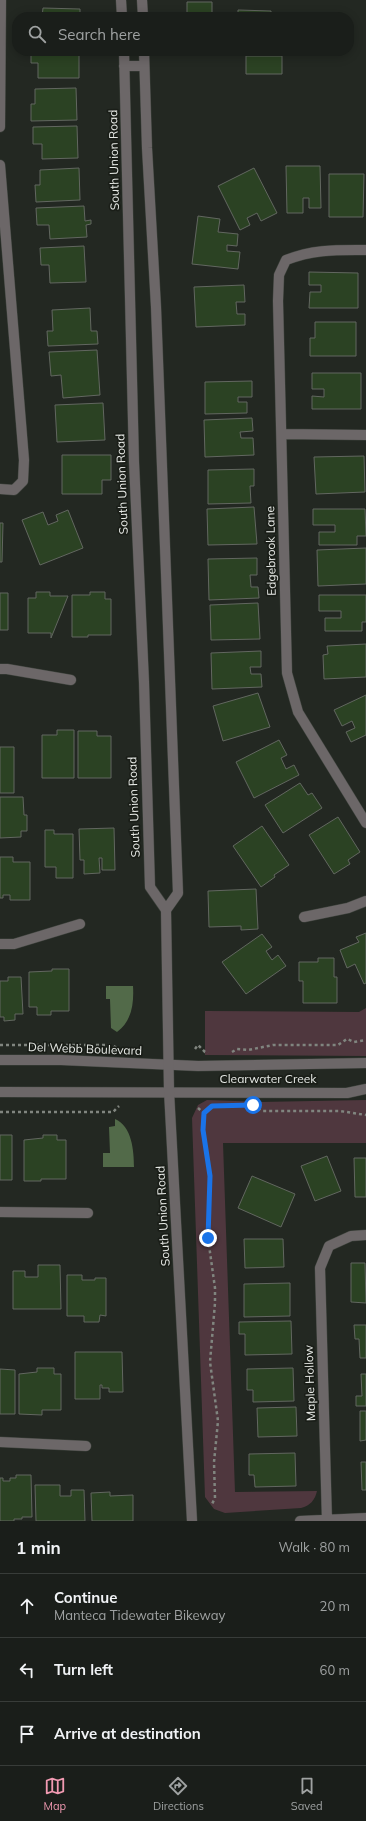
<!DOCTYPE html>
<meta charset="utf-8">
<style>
:root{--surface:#1a1e1a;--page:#232723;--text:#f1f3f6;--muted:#9fa2a2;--line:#383c39;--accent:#f19ab2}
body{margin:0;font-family:Mulish,sans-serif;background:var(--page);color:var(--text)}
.stop{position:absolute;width:12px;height:12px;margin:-9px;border:3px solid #1a73e8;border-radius:50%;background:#fff}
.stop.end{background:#1a73e8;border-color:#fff;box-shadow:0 1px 4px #0008}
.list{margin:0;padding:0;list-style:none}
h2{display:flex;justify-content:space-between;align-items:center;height:52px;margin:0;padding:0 16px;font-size:17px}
h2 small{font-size:13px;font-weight:400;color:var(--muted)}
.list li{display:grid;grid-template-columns:26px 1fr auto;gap:12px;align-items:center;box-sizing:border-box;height:64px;padding:0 16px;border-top:1px solid var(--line)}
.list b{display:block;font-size:15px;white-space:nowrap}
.list p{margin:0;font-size:13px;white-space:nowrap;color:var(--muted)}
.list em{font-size:13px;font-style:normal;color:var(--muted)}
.icon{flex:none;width:22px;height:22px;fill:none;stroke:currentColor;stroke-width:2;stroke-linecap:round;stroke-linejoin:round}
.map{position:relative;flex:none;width:366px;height:1521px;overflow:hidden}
.search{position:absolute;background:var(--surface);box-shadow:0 2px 10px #0003;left:12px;right:12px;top:12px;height:44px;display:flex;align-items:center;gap:10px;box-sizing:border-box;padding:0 14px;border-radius:16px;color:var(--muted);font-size:15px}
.sheet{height:244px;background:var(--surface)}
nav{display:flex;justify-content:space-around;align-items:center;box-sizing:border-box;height:56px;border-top:1px solid var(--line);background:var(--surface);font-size:11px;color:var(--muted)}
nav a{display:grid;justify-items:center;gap:2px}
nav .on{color:var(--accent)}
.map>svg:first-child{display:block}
.green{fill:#4f373e}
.water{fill:#526a49}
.building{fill:#2b4223;stroke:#626760}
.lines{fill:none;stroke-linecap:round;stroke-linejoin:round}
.minor-casing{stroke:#3e433d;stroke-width:11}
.tertiary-casing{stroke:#3e433d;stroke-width:11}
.path{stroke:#80857f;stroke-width:2.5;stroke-dasharray:3 3;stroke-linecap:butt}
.minor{stroke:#6c6768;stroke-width:10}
.tertiary{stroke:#6c6768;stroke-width:10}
.route{stroke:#1a73e8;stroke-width:5}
.labels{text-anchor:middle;stroke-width:3.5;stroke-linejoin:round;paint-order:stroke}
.street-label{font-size:12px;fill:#e7eae6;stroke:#1a1e18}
</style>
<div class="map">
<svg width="366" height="1521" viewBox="0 0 366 1521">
<rect width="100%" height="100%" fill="#232822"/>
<!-- green -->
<path class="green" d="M366 1008V1056L205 1055V1011L359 1012Z
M207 1100 260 1102 366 1100V1143H223L235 1492 317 1491C315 1500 310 1506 301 1508L225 1513 214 1509 205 1497 192 1118 198 1105Z"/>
<!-- water -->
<path class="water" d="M106 986H133C134 1003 132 1021 117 1032L111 1028 110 999H106Z
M115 1119C132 1126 134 1151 134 1167H103V1153H110L109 1127 115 1126Z"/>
<!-- building -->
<path class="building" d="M187 2H212V15L220 14V17H187Z
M43 8 80 9V17H42Z
M238 10 271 11V17H238Z
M31 51H79V78H38V63H31Z
M246 56H282V74H246Z
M76 88 77 120 31 121V104H35V89Z
M77 126 78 158 42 159V144H33V127Z
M286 166H320L321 208H309V198H303V213H287Z
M79 168 80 200 36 202 35 185H40V170Z
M254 168 277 213 261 221 257 213 247 218 250 225 240 230 218 186Z
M329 174H364L363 217H329Z
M84 206 85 221 91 220V224L86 225 87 237 50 239 49 225H37L36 208Z
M198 216 220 219 218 232 238 234 237 246 227 245V251L240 252 238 269 192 264Z
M84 246 86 282 50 283 49 265H41L40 248Z
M309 272 358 273V308H309L310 292H321V285H309Z
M244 285 245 302H236L237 314H245V325L196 327 194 287Z
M90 308 91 331H97L98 344 48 346 47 331H53L52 310Z
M315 322H356V356H310V338H315Z
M97 350 100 395 63 398 61 375 51 376 49 352Z
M312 373H361V409H312V396L324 397V389H312Z
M252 381V397H238V402H247V413L205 414V382Z
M103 403 105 440 57 442 55 405Z
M252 418 253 431 240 432 241 438H253L254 455 205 457 204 420Z
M62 455H111V480H102V494H62Z
M364 456 365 492 316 494 314 457Z
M254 469V486H250L251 503 208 504V470Z
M254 507 257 544 208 545 207 509Z
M313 509H365L366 536H357V545H319V532H335V525H313Z
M68 510 83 548 40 565 22 520 43 512 48 525 58 521 56 515Z
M0 523H3L2 562H0Z
M366 548V584L318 586 317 550Z
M257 558V575H250L251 587H258L259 598 209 600 208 559Z
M36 592H50V596H68L51 638V633H28V598H36Z
M90 592H105V599H111V635H88V637H72V595H90Z
M0 593H8V630H0Z
M319 595H366V622H362V631H325V618H341V611H319Z
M258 603 260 639 211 640 210 605Z
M366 644V677L324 679 323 655 328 654 327 646Z
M261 651V667H250L251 674H261L262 687 212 689 211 653Z
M258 693 270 727 223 741 213 706Z
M366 695V735L351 742 346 732 355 728 352 721 342 726 334 710Z
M57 730H74V778H42V735H57Z
M78 731H97V736H111V778H78Z
M279 740 287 755 281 758 286 769 294 765 299 775 254 798 236 762Z
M0 747H14V793H0Z
M300 783 308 795 312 793 322 808 283 833 265 805Z
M0 797H23L24 815H27V831H21V837L0 838Z
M338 817 360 852 348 860 350 864 334 874 309 835Z
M262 826 289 865 274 875 275 877 261 887 233 846Z
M114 828 115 870H102V858H99L100 873 84 874V860H80L79 829Z
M45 830H54V834H73V878H56V867H45Z
M0 857H13V862H30V900H10V895H3V898H0Z
M256 889 258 929 241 930V926L209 927 208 891Z
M366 933V983L364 984 355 964 347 968 340 950 359 942 356 937Z
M262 934 272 947 266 951 272 960 278 955 286 966 246 994 222 962Z
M318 958H334V977H337V1003H303V981H299V962H318Z
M52 969H69V1011H51V1015H37V1007H29V972L52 971Z
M8 977H21L23 1014H15V1020L4 1021V1017H0V981H8Z
M0 1135H12V1180H0Z
M43 1135H57V1140H66V1179H41V1181H24V1140L43 1138Z
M327 1156 341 1191 315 1201 301 1166Z
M354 1158H366V1197H355Z
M252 1176 295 1194 281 1227 238 1208Z
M244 1239H283L284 1267 245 1268Z
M351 1263H365L366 1303 351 1302Z
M38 1265H60L61 1309H13V1271H25V1277H38Z
M67 1275H82V1280H95V1278H106V1316L100 1315 99 1322H84V1316H67Z
M290 1283V1316L244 1317V1284Z
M291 1321 292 1354 245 1355V1334H239V1322Z
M354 1325H366V1358H360L359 1339H355Z
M75 1352H122L123 1392H109V1388H102V1385H100V1399H75Z
M37 1368H54V1374H61V1410H42V1415L19 1414V1374L37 1372Z
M293 1368 294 1401 253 1402V1390H247V1369Z
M0 1369 15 1370V1414H0Z
M361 1374H366V1406H356V1396H362Z
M296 1407 297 1436 258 1437 257 1408Z
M360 1411H366V1440L360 1441Z
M295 1453 296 1486 255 1487 254 1475H249V1454Z
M361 1462H366V1490H362Z
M16 1475H31L32 1517H22V1519H14V1521H0V1478H3V1481H10V1478H16Z
M35 1485H60V1496H71V1490H84L85 1521H36Z
M110 1492V1496L133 1495V1521H92L91 1493Z"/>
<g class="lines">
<!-- minor casing -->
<g class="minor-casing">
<path id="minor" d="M0 127 1 0
M0 165 24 460 23 481 14 490 0 489
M366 250C336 250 314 249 286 260L279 275 278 301 287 673 298 712 366 823
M282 434 366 435
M0 669H7L71 680
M304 917 348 908 366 901
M0 944H14L80 924
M0 1060H61L198 1066 366 1063
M0 1092 347 1093 366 1089
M0 1212 88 1213
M0 1442 86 1446
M300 1521 366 1518
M327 1521 320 1268 329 1246 351 1236 366 1235"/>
</g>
<!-- tertiary casing -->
<g class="tertiary-casing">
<path id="tertiary" d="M121 0 122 17
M142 0 143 17
M124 51 134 462 144 682 150 887 166 910 169 1091 192 1521
M144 51 147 148 156 307 178 893 166 910
M124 66H144"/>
</g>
<!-- path -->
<path class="path" d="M0 1045H112L120 1050
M195 1049 198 1045 205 1052 208 1053
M232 1052 237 1049 248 1050 273 1045H338L347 1039 354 1042 366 1040
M253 1105 262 1111H340L366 1115
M198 1108 204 1113 214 1106
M0 1112H113L119 1106
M204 1113 203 1130 210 1177 208 1238 215 1288V1303L210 1362 218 1421 214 1462 215 1498 211 1506"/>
<!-- minor -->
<use href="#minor" class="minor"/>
<!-- tertiary -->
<use href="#tertiary" class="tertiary"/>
</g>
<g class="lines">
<!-- route -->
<path class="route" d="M208 1238 210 1176 203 1130 204 1113 212 1106 253 1105"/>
</g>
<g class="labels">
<!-- street labels -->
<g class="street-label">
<text transform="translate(114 160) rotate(-91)" y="4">South Union Road</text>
<text transform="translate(122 484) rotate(-92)" y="4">South Union Road</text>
<text transform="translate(271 551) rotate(-91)" y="4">Edgebrook Lane</text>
<text transform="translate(134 807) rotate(-92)" y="4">South Union Road</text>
<text transform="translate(85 1049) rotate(2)" y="4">Del Webb Boulevard</text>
<text x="268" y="1083">Clearwater Creek</text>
<text transform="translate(163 1216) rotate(-93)" y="4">South Union Road</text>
<text transform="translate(310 1383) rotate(-92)" y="4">Maple Hollow</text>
</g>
</g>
</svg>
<div class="stop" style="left:253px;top:1105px"></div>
<div class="stop end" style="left:208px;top:1238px"></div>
<div class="search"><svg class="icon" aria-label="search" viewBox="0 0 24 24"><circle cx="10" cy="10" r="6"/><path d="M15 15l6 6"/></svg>Search here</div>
</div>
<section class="sheet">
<h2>1 min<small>Walk · 80 m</small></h2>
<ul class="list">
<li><svg class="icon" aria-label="ahead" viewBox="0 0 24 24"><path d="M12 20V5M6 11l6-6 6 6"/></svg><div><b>Continue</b><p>Manteca Tidewater Bikeway</p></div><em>20 m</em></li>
<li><svg class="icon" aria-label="left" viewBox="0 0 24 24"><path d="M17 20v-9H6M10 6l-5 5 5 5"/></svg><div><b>Turn left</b></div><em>60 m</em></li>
<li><svg class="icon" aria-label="arrive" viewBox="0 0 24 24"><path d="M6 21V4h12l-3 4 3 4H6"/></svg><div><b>Arrive at destination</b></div></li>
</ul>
</section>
<nav>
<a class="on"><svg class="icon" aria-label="map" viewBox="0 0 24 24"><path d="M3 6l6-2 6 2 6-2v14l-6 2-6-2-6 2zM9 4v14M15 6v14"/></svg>Map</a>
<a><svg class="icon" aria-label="directions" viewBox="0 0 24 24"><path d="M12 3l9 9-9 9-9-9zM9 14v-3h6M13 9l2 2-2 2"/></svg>Directions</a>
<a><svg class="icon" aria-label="saved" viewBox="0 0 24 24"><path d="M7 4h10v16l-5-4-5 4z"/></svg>Saved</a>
</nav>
